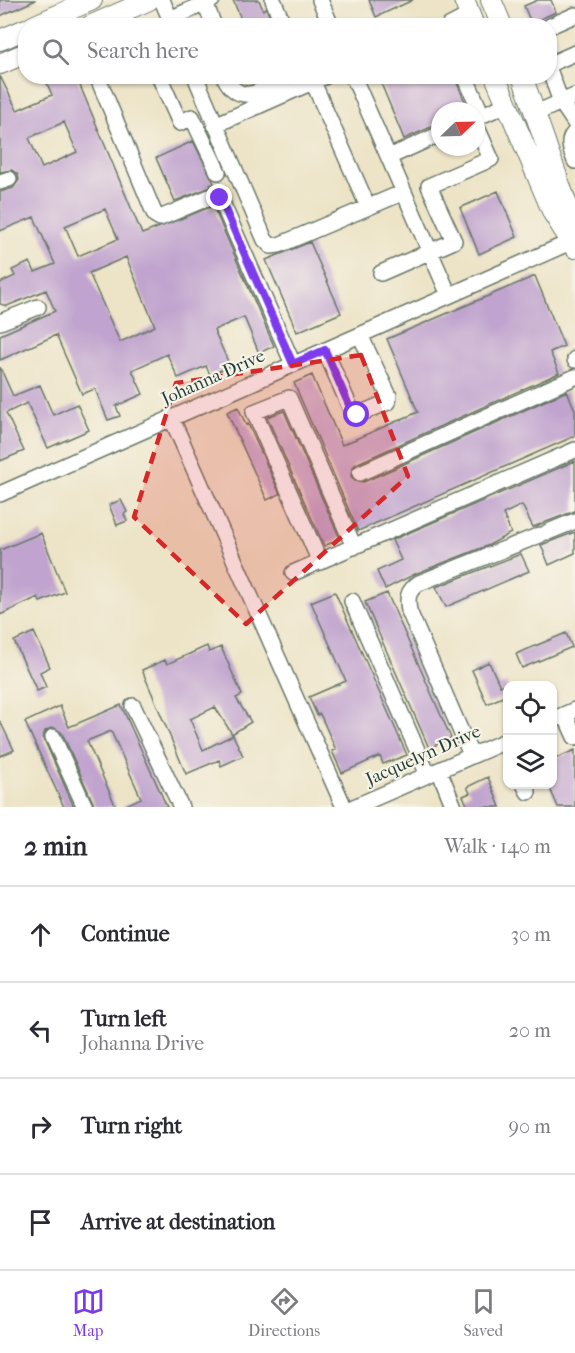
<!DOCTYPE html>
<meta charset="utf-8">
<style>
:root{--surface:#fff;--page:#f2f2f3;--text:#2b2b33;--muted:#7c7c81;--line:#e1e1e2;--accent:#7c3aed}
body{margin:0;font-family:"IM FELL French Canon",serif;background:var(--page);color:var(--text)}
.controls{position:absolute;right:18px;bottom:18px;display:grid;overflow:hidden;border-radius:12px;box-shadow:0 2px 4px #0004}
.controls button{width:54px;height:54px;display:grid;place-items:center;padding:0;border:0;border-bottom:2px solid var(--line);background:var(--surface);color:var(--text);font:30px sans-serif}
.compass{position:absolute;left:431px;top:102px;width:54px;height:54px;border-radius:50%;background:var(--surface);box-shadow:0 2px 4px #0004;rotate:67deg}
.stop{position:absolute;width:18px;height:18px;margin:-14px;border:4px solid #7c3aed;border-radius:50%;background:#fff}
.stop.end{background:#7c3aed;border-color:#fff;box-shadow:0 2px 6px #0008}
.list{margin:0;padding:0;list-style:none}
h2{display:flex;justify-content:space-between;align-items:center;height:78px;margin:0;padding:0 24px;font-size:26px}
h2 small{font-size:20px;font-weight:400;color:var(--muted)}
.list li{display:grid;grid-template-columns:39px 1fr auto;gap:18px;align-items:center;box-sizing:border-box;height:96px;padding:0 24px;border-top:2px solid var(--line)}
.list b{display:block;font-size:22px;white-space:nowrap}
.list p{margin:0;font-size:20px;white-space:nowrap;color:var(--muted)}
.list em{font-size:20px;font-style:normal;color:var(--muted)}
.icon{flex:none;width:33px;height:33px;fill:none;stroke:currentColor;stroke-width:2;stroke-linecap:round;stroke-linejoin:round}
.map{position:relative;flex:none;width:575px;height:807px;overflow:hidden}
.search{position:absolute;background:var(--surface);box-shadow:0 2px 4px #0004;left:18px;right:18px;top:18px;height:66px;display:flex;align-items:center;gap:15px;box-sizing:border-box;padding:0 21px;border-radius:24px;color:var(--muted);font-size:22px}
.sheet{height:462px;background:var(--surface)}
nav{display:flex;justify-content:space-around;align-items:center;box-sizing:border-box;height:84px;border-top:2px solid var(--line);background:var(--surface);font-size:16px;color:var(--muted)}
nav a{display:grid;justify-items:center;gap:3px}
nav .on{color:var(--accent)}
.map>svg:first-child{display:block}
.building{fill:#c0a3ce;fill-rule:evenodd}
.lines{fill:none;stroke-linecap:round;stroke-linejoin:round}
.minor-casing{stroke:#677767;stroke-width:18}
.major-casing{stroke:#677767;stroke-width:22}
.minor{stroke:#fff;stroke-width:15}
.major{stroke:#fff;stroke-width:20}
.route{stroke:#7c3aed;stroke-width:8}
.marked{fill:#d62828;fill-opacity:0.2;stroke:#d62828;stroke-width:4.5;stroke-dasharray:12 8;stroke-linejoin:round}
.labels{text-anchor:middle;stroke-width:4.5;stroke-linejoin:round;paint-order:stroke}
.street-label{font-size:18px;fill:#1f3d34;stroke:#f7f3e8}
</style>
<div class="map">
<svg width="575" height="807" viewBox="0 0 575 807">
<rect width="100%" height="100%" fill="#f7f3e8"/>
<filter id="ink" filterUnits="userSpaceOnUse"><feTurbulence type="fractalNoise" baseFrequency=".0167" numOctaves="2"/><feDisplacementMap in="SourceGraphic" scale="12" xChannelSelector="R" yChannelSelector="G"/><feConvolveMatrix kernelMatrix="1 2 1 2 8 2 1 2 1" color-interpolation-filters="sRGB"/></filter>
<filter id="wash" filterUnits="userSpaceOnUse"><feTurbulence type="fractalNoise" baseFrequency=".008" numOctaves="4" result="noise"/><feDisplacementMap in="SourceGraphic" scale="24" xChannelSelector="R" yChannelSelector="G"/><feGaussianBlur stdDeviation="1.35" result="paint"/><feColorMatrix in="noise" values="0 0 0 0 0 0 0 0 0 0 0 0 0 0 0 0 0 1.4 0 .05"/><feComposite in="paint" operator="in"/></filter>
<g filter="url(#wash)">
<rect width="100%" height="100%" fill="#ede4c7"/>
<g id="blocks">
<!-- building -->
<path class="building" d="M0 0H36L0 16Z
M233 0H259L263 10 266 8 273 26H244Z
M369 0H413L376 17Z
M538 0H551L556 12 531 23 524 6Z
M0 76 17 110 52 95 44 76H76L142 234 213 206 274 346 259 353 244 317 214 330 230 366 210 375 206 366 178 378 167 354 132 370 143 394 116 406 120 416 108 420 95 389 82 394 56 335 0 360V335L55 311 46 290 7 306 0 304V283L15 276 12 270 30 262 35 272 55 264 34 217 0 231V192L13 188 19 180 18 175 12 170 0 172ZM64 122 77 152 42 168 29 138ZM105 209 118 239 78 256 65 226ZM126 257 155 326 120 342 89 273Z
M378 76H454L469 111H440V123L404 139Z
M193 141 214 183 210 185 211 187 175 201 156 158Z
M498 191 517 237 479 254 460 208Z
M310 242 341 313 297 332 266 260Z
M535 276 564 346 550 352 559 373 356 464 352 468 351 476 355 481 364 482 567 391 575 410V436L358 531 294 383 312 375 342 445 418 412 387 339Z
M0 367 13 396 40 385 53 415 77 404 89 430 48 448 27 403 6 413 24 451 0 461Z
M238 407 246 425 248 424 280 494 267 500 227 412Z
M284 411 340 539 324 546 267 417Z
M575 461V511L533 527 522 505 503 514 511 533 489 545 415 574 385 589 377 571 401 560 392 540Z
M121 500 127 512 124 514 127 521 117 525 109 505Z
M575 532V553L549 565 541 545Z
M41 533 65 592 40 602 38 597 0 615V550Z
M521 554 529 571 446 607 436 587Z
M335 592 407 755 383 764 380 756 342 773 332 751 336 750 320 714 317 715 309 697 346 681 311 602Z
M387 593 451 738 429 748 365 602Z
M34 632 50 667 40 672 46 687 37 691 14 641Z
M566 633 572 647 522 668 516 654Z
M207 646 209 652 221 647 242 695 236 698 251 722 232 734 215 707 190 719 203 750 233 735 243 756 221 766 219 760 186 774 142 670 165 660 167 664Z
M489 662 500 686 507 683V695L487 704 472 670Z
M121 705 167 807H122L141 798 111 731 87 741 116 807H95L62 733 53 727 45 731 43 737 74 807H64L25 722 60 706 69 727Z
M0 721 14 750 0 756Z
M575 750V807H558L548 784H552V760Z
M488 777 500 807H468L463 796 470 793 467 787Z"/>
</g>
</g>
<g filter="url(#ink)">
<use href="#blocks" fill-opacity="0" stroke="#677767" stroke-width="1.5"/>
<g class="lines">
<!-- minor casing -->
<g class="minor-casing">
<path id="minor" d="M162 0 173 26
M204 0 214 26
M273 0 284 26
M320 0 331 26
M122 12 129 26
M170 19 212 0
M449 26 470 15
M550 26 575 15
M550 64 575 53
M550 72 561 102 575 123
M97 76 155 215 160 218 212 196 220 198 293 364
M159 76 180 123 192 117 218 172
M195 76 265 240 271 246 279 245 404 192
M224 76C240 110 266 88 288 76
M353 76 449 295
M465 76 482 115
M313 82 368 207
M536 113 575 96
M476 118 507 104
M215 125 326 76
M575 132C566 141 571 150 575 161
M389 157 440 134
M0 182 9 179
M381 273 454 241 429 186 491 159 476 125
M0 322 38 307
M325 350 352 412 357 415 388 402 389 396 360 335
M575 359V360
M171 417 344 807
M360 473 575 377
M0 494 575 240
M548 532 575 521
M320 562 254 412 289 398 354 547
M293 573 575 450
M352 601 428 775
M133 706 181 807
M565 715 575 737
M552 720 575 710
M53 737 85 807
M471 755 409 611C407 598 407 591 419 583L540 535
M439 770 454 807
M524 784 528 792
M354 807 508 740"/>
</g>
<!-- major casing -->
<g class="major-casing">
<path id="major" d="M464 0 474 26
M491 0 502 26
M33 26 92 0
M90 26 149 0
M0 40 26 29
M0 64 26 53
M495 76 553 213 575 248
M522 76 567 205 571 235"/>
</g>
<!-- minor -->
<use href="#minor" class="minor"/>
<!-- major -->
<use href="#major" class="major"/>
</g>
</g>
<g class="lines" filter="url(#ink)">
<!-- route -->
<path class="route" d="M220 198 293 364 325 350 352 412 357 415"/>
</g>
<!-- marked area -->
<path class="marked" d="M361 355 408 476 246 624 134 517 176 383Z"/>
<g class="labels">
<!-- street labels -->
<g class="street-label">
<text transform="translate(213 377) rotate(-24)" y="6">Johanna Drive</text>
<text transform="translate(423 755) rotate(-24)" y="6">Jacquelyn Drive</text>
</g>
</g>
</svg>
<div class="controls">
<button><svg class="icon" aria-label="locate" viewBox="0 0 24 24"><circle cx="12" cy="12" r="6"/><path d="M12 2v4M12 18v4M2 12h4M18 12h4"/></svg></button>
<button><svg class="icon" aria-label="layers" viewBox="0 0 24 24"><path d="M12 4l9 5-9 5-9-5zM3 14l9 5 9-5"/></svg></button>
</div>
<svg class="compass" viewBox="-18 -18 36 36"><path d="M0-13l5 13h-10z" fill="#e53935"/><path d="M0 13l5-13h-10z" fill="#7c7c81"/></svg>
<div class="stop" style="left:357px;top:415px"></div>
<div class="stop end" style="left:220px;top:198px"></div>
<div class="search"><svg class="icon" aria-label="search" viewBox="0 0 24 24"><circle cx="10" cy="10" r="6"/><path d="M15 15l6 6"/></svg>Search here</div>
</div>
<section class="sheet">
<h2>2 min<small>Walk · 140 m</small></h2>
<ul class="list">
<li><svg class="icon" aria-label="ahead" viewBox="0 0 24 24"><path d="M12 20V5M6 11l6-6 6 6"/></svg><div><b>Continue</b></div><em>30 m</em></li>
<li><svg class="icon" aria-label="left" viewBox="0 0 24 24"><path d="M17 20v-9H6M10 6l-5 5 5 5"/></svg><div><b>Turn left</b><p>Johanna Drive</p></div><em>20 m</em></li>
<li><svg class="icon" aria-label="right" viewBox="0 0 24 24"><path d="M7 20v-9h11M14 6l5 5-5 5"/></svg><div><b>Turn right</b></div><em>90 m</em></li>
<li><svg class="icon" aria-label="arrive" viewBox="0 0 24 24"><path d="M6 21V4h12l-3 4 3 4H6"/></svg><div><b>Arrive at destination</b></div></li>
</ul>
</section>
<nav>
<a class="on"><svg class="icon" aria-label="map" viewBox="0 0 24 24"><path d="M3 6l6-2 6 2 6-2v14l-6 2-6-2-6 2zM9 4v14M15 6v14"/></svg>Map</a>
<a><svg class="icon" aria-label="directions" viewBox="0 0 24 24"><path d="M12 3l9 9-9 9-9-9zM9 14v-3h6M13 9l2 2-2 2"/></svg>Directions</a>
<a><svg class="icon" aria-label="saved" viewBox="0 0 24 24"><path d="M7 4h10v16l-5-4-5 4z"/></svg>Saved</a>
</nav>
